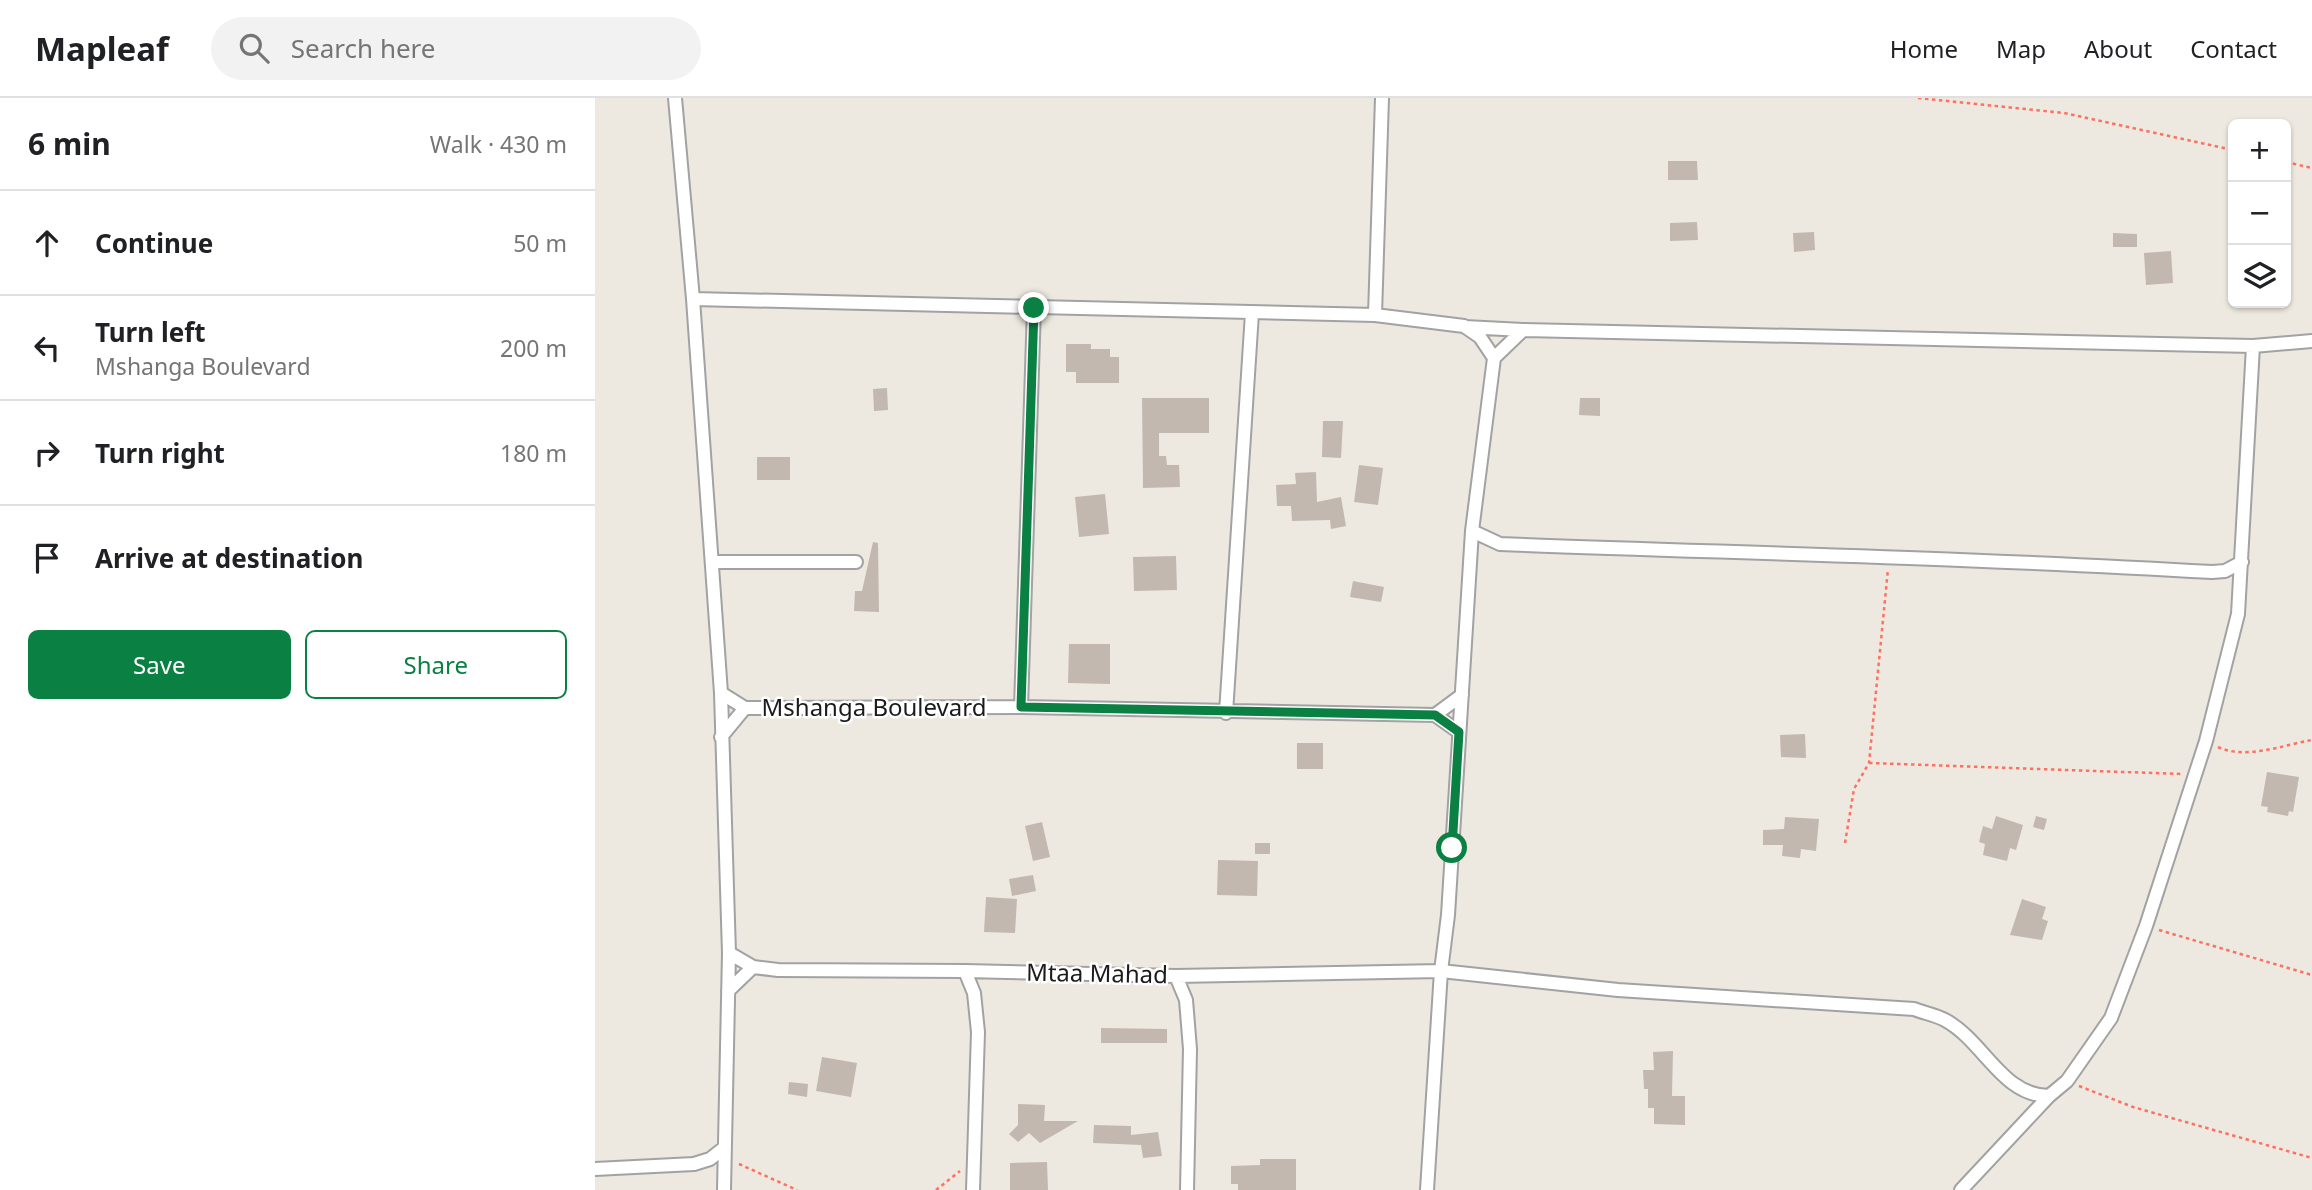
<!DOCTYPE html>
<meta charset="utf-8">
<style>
:root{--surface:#fff;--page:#f2f2f2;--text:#202124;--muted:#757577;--line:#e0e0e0;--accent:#0b8043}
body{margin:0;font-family:"Noto Sans",sans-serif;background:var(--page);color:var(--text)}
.controls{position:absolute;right:21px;top:21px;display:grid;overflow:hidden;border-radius:10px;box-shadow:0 2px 5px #0004}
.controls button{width:63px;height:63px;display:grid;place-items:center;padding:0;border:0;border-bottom:2px solid var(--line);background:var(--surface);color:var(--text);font:35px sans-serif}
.stop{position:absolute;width:21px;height:21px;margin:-16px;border:5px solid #0b8043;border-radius:50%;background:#fff}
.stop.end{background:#0b8043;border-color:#fff;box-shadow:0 2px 7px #0008}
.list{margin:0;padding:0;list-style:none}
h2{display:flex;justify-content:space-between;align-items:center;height:91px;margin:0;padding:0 28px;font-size:30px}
h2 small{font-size:23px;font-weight:400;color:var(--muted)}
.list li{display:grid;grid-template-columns:46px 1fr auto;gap:21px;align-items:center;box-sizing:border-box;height:105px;padding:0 28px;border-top:2px solid var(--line)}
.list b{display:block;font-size:26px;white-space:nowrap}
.list p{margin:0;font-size:23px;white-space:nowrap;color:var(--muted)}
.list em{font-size:23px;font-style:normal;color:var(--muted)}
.actions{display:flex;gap:14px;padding:21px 28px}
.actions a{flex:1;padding:16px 0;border:2px solid var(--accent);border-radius:10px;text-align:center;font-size:24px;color:var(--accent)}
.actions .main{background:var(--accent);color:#fff}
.icon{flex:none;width:38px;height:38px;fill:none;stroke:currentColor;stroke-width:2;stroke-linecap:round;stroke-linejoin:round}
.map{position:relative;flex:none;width:1717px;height:1092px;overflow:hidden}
header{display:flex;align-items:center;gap:42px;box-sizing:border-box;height:98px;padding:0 35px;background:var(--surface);border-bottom:2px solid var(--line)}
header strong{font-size:33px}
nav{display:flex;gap:38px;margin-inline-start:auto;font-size:24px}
.search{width:490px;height:63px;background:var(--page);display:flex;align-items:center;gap:18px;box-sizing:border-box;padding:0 24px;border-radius:38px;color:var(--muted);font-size:26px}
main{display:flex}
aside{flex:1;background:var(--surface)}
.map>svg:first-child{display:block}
.building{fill:#c2b8b0}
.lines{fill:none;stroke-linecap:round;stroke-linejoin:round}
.minor-casing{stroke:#a2a2a2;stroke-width:16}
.path{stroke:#fe7161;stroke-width:2.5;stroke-dasharray:3.5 3.5;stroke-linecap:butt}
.minor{stroke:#fff;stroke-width:12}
.route{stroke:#0b8043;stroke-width:9}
.labels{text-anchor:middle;stroke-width:5;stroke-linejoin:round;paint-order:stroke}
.street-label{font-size:24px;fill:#1b1b1b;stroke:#fff}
</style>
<header>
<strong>Mapleaf</strong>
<div class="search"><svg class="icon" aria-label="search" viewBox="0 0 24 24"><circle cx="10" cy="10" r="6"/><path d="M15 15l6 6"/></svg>Search here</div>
<nav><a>Home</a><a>Map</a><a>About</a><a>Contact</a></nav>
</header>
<main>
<aside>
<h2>6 min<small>Walk · 430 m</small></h2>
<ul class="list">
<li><svg class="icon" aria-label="ahead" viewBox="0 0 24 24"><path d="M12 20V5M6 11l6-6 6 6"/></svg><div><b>Continue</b></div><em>50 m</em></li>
<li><svg class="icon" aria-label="left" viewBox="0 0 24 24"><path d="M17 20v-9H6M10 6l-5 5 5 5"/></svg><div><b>Turn left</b><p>Mshanga Boulevard</p></div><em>200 m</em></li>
<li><svg class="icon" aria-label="right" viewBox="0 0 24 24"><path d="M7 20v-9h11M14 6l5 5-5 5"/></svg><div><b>Turn right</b></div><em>180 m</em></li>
<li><svg class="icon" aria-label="arrive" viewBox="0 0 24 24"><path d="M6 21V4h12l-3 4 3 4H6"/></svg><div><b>Arrive at destination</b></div></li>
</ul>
<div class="actions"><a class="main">Save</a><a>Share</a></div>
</aside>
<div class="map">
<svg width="1717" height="1092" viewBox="0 0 1717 1092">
<rect width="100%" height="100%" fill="#ede9e0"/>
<!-- building -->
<path class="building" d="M1073 63H1102L1103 82H1073Z
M1102 124 1103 142 1075 143V125Z
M1219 134 1220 152 1199 154 1198 135Z
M1518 135 1542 136V149H1518Z
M1576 153 1578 185 1551 187 1549 155Z
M471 246H496V251H515V259H524V285H481V274H471Z
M292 290 293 312 279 313 278 291Z
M547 300H614V335H564V358H571L572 367H584L585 389 548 390Z
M985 300H1005V318L984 317Z
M728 323H748L746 360 727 359Z
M162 359H195V382H162Z
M764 367 788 370 783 407 759 404Z
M721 374 722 404 746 399 751 428 736 431 735 422 697 423 696 408H682L681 387 701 386 700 375Z
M510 396 514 436 484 439 480 399Z
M278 444 283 445 284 514 259 513 260 493H267Z
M581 458 582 492 539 493 538 459Z
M758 483 789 489 786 504 755 499Z
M474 546H515V586L473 585Z
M1210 636 1211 660 1186 659 1185 637Z
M702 645H728V671H702Z
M1672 674 1704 679 1698 714 1694 713 1693 718 1672 714 1673 709 1666 708Z
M1401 718 1428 727 1421 752 1415 750 1412 763 1388 757 1390 746 1384 744 1388 728 1397 731Z
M1441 718 1452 721 1449 732 1438 729Z
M1190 719 1224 721 1221 753 1206 751 1205 760 1187 758 1188 747H1168V732L1189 731Z
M447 724 455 759 438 763 430 728Z
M660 745H675V756H660Z
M623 762 663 763 662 798 622 797Z
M438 777 441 793 417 798 414 781Z
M391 799 422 801 420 835 389 834Z
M1427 801 1451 809 1447 821 1453 823 1447 842 1415 837Z
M506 930 572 931V945H506Z
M1078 953 1077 998H1090V1027L1059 1026V1010H1053V991H1049L1048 972H1059L1058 954Z
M227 959 262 965 256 999 221 993Z
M194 984 213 986 212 999 193 996Z
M423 1006 450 1007 449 1023H483L445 1045 434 1035 423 1044 414 1036 423 1027Z
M499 1027 536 1028V1037L563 1034 567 1058 548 1060 546 1047 498 1045Z
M665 1061H701V1092H643V1086H636V1068L665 1067Z
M452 1064 453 1092H415V1065Z"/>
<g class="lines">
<!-- minor casing -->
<g class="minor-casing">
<path id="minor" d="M80 0 98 201 126 595 134 855 129 1092
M98 201 780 217 869 228 885 239 899 260 877 433 853 817 846 873 832 1092
M780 217 787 0
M870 229 928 232 1658 248 1717 243
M899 260 928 232
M877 433 905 446C1142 455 1380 460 1617 474L1630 473 1647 464
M117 464H261
M126 595 150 610 426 609 840 617 864 634
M426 609 439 210
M631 615 657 215
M840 617 867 597
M126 639 150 610
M134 855 158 869 183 872 370 873 581 878 846 873 1023 892 1319 911C1329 915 1341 917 1350 922 1389 943 1407 998 1454 998
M370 873 379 895 383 934 378 1092
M581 878 591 902 595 951 592 1092
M133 893 158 869
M0 1071 99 1066 115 1061 129 1050
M1366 1092 1454 998 1472 983 1516 920 1551 828 1611 643 1643 516 1658 248"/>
</g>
<!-- path -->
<path class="path" d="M1323 0 1469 15 1638 52
M1691 64 1717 70
M1623 649C1651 662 1688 647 1717 642
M1274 665 1586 676
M1250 745 1259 691 1274 665 1293 471
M1564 832 1717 877
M1484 988 1538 1009 1717 1060
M144 1066 202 1092
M341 1092 365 1073"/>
<!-- minor -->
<use href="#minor" class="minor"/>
</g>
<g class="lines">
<!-- route -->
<path class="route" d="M439 210 426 609 840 617 864 634 857 750"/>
</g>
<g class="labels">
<!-- street labels -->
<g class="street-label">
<text x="279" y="618">Mshanga Boulevard</text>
<text transform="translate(502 876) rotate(1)" y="8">Mtaa Mahad</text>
</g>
</g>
</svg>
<div class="controls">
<button>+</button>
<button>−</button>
<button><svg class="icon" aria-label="layers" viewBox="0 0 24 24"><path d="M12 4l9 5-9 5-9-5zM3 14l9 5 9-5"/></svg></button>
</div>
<div class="stop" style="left:857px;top:750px"></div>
<div class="stop end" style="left:439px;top:210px"></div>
</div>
</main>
